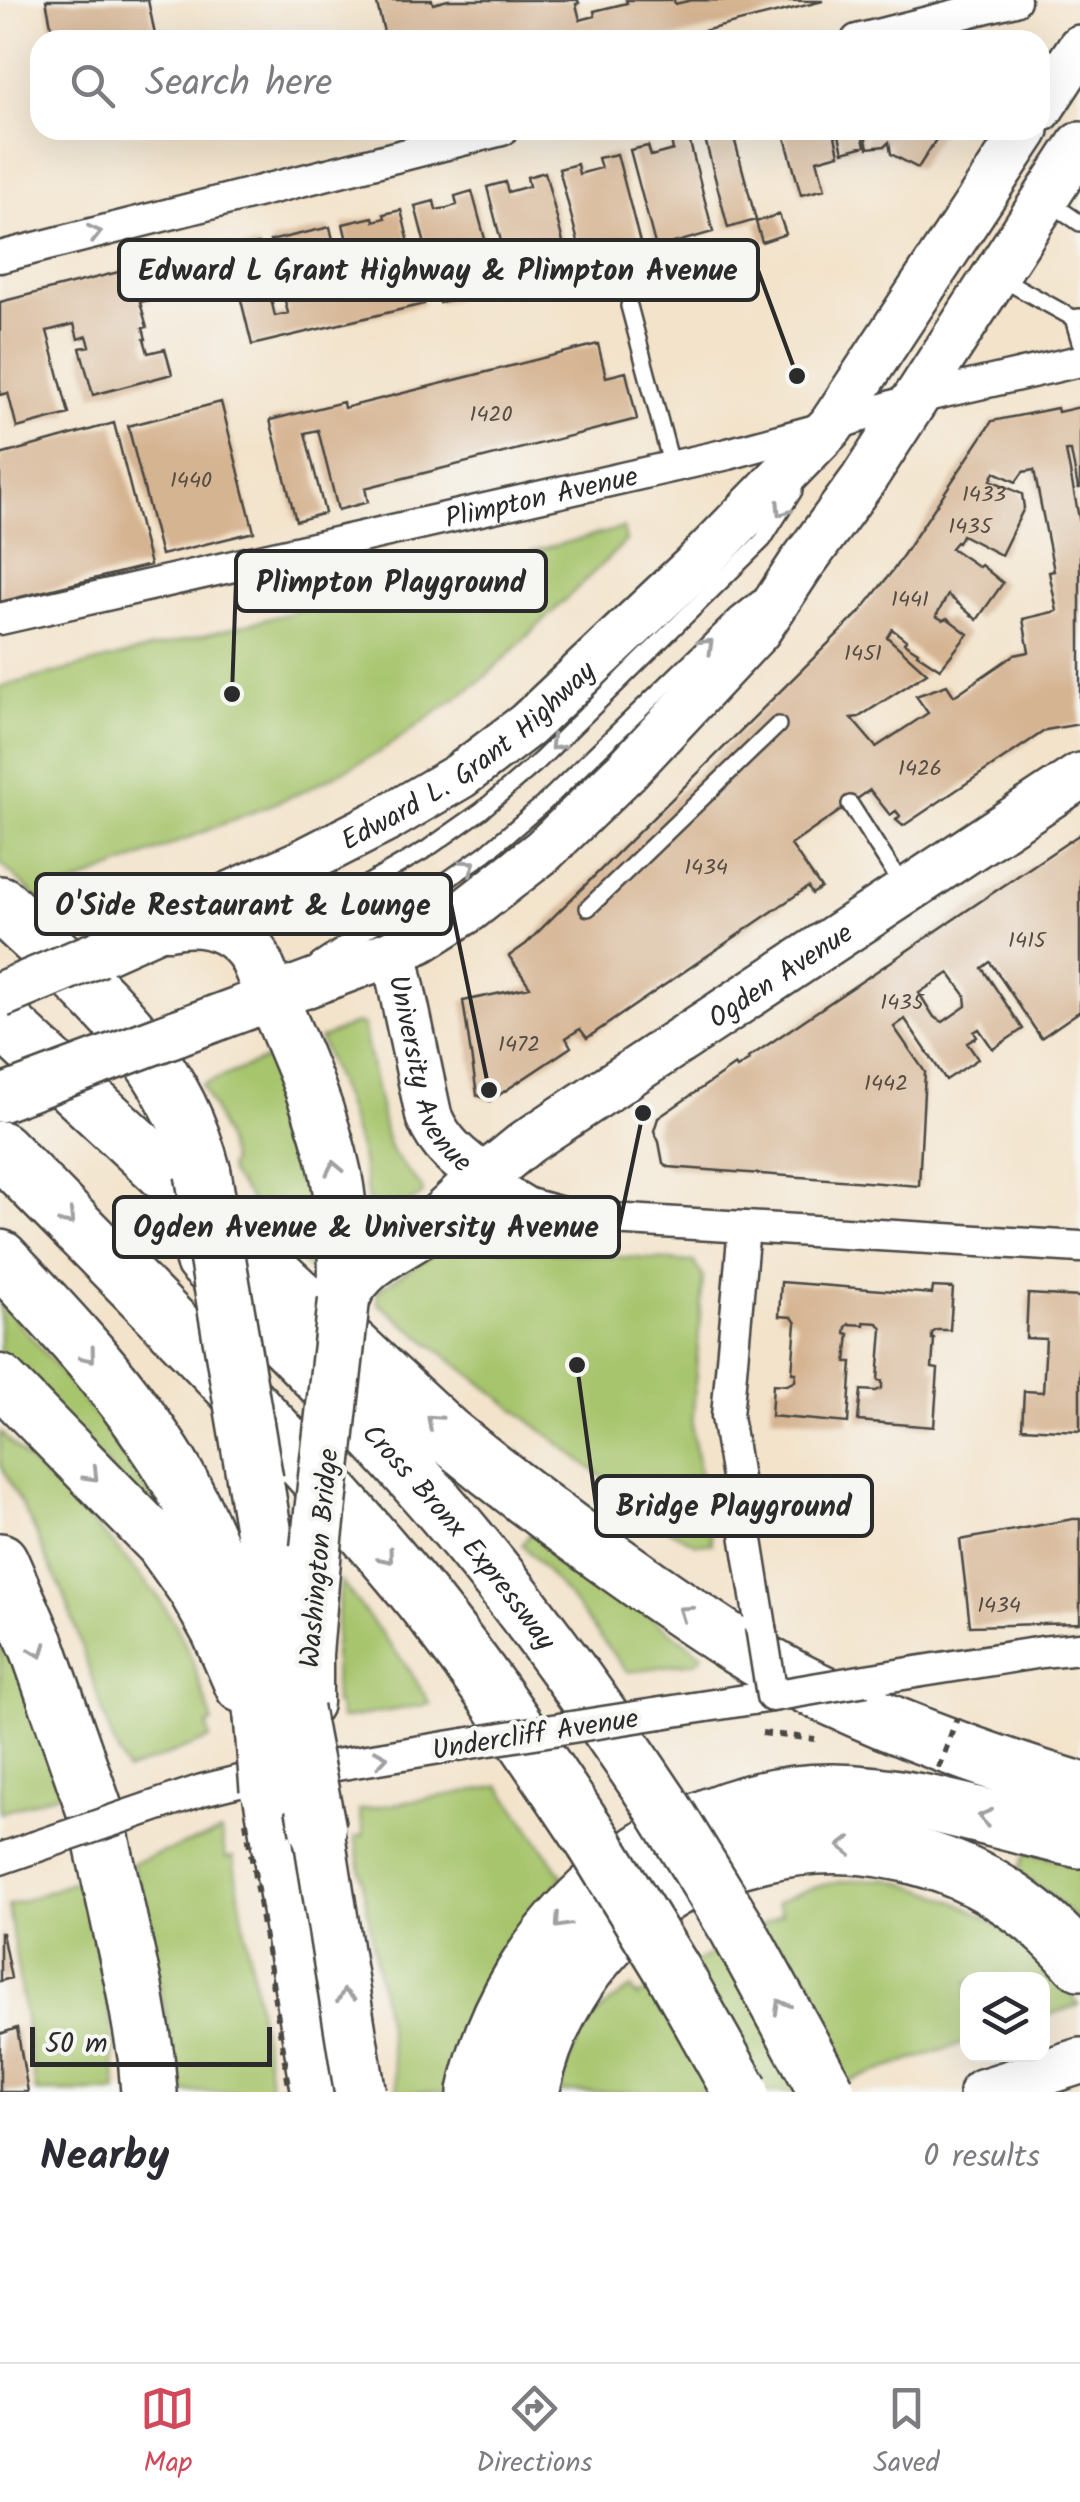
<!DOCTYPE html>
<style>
:root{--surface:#fff;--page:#f2f2f3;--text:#2b2b33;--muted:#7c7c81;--line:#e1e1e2;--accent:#d1495b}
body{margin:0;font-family:Kalam,sans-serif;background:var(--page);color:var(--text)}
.controls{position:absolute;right:30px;bottom:30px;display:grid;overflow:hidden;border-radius:20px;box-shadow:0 10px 40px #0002}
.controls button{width:90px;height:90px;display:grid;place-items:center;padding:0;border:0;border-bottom:2px solid var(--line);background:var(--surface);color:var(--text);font:50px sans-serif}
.scale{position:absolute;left:30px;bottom:25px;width:242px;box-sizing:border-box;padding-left:10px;border:5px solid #2b2b2b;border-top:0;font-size:28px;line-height:35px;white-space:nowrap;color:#2b2b2b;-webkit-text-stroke:8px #f6f6f2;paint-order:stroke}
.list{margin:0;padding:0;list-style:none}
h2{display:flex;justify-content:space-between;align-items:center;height:130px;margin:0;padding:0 40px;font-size:42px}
h2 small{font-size:32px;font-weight:400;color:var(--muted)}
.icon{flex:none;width:55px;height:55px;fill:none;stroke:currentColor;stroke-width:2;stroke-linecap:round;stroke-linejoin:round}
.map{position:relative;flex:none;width:1080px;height:2092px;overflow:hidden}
.search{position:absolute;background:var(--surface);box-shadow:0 10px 40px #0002;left:30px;right:30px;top:30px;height:110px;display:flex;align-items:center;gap:25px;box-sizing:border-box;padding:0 35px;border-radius:30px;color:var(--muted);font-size:38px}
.sheet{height:270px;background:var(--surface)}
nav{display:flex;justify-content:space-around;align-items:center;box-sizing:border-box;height:140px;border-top:2px solid var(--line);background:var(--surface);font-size:28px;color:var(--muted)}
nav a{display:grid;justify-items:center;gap:5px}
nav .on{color:var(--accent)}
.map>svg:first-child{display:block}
.green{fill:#a7c56d;stroke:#69784c;stroke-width:2.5}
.building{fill:#d5b492;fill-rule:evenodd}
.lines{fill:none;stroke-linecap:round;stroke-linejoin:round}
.lane-casing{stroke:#494743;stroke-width:20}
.street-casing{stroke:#494743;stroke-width:35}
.secondary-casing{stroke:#494743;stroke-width:50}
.primary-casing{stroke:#494743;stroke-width:55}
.highway-casing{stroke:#494743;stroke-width:60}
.path{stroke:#494743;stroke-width:6;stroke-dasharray:8 8;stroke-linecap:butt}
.lane{stroke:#fff;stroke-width:15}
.street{stroke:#fff;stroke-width:30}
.secondary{stroke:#fff;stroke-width:45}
.primary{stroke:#fff;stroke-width:50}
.highway{stroke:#fff;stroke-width:55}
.street-bridge-casing{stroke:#494743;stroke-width:35;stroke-linecap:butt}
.secondary-bridge-casing{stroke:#494743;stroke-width:50;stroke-linecap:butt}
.primary-bridge-casing{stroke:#494743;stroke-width:55;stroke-linecap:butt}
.highway-bridge-casing{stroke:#494743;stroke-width:60;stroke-linecap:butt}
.path-bridge{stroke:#494743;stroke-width:6;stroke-dasharray:8 8;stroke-linecap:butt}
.street-bridge{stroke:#fff;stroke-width:30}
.secondary-bridge{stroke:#fff;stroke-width:45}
.primary-bridge{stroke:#fff;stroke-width:50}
.highway-bridge{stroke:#fff;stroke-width:55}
.oneway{stroke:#a0a0a0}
.labels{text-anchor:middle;stroke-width:9;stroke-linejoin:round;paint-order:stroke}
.number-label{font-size:22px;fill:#564d45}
.street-label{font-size:28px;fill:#2b2b2b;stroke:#f6f6f2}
.leader{fill:none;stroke:#2b2b2b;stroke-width:4}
.callout-dot{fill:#2b2b2b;stroke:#f6f6f2;stroke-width:4}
.callout{fill:#f6f6f2;stroke:#2b2b2b;stroke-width:4}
.callout-label{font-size:30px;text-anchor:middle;font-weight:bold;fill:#2b2b2b}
</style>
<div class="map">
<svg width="1080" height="2092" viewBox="0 0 1080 2092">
<rect width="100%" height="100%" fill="#f6f6f2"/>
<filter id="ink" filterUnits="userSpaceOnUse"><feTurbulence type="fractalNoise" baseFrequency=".01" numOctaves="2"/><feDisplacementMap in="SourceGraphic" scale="20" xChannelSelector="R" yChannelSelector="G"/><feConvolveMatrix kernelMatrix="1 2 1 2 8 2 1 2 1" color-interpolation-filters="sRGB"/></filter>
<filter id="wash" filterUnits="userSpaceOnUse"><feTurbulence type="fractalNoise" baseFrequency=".0048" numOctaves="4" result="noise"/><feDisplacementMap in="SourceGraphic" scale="40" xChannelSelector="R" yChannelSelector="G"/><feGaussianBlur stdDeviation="2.25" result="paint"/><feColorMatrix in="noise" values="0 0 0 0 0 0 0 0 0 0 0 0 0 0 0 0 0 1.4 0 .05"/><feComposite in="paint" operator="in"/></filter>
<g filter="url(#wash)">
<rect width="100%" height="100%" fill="#f3e3cb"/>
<!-- green -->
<path class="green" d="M623 528 626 541 482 680 380 752 302 792 38 899 0 863V687Z
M356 1023 363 1025 386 1136 392 1152 422 1188 423 1194 376 1226 372 1223 361 1156 346 1106 320 1039Z
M271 1057 305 1148 319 1210 322 1280 306 1267 230 1174 228 1166 231 1164C226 1136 215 1111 202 1085Z
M447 1245 694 1262 703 1276 692 1428 712 1544 694 1543 673 1532 378 1303 377 1291Z
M0 1303 40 1347 102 1424 169 1523 164 1525 0 1356Z
M0 1432 113 1544 156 1594 176 1625 191 1657 213 1723 207 1725 210 1739 126 1771 111 1736 64 1594 47 1561 34 1529 0 1464Z
M532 1532 703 1655 695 1662 627 1672 569 1597 522 1544Z
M341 1581 409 1669 430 1704 341 1719 338 1704H335L334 1656Z
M0 1621 63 1792 0 1813Z
M500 1786 563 1877 527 1920 496 1964 462 2033 513 2058 505 2092H398L355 1837 364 1835 359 1810Z
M221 1832 226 1858 233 1857 272 2092H172L170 2034 132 1863Z
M1027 1852 1080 1867V1922L1048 1894 1017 1872Z
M83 1879 109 2006 117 2092H36L8 1906Z
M886 1879C971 1898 1026 1937 1079 2005L1043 2017 1042 1980H968L967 2042 815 2092H559C577 2038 582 2020 631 1988L637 1997 782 1913 777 1903C818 1882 841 1880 886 1879Z"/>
<g id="blocks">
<!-- building -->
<path class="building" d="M46 0H148L156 40H54Z
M376 0H432L433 4 448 0H578L579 3 576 4 580 20 595 16 594 11 627 3 626 0H674L675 4 692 0 823 1 667 40H516L515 33 488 40H386Z
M709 130H720L722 137 733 134 756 220 728 228 703 131Z
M783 130H861L865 146 843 152 839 135 835 136 839 154 817 160 825 189 801 195Z
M864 130H942L918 168 891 154 889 142 885 146 868 148Z
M688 135 713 232 656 248 630 150 648 146 651 156 673 150 671 140Z
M617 154 642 250 584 265 559 169 577 164 579 174 601 168 598 158Z
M545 172 570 269 512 284 487 187 505 182 508 192 529 186 527 177Z
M472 191 498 287 440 303 415 206 434 201 436 210 447 208 457 205 455 196Z
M401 210 424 304 252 345 229 251 258 244 275 316 288 313 270 241 330 227 345 291 352 289 358 287 343 224 373 217 374 221 385 218 384 214Z
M779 214 786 234 762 242 756 222Z
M154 263 162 297 140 302 147 327 143 328 146 339H144L148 353 165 349 172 374 93 395 80 348 90 346 87 336 78 339 74 324 47 331 69 414 17 428 8 393 0 395V302Z
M598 344 606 377 626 372 637 419 365 488 368 502 338 510 318 430 305 433 325 513 296 521 270 420 343 402 344 408Z
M221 402 254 532 161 555 128 426Z
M1080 407V488H1078L1071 451H1066L1080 523V724L1046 730 903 826 896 820 900 816 896 811 890 815 870 790 791 845 821 888 812 894 808 887 587 1038 580 1029 566 1038 571 1047 490 1101 477 1095 463 1001 530 987 509 956 526 944 860 612 894 569 992 421 1057 408 1058 412ZM1034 470 1054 571 1049 572 1057 611 1023 619 1029 652 1014 655 954 696 947 685 916 696 928 713 876 747 851 718 859 717 927 673 887 637 892 629 906 640 904 643 918 652 917 654 940 669 968 634 947 618 943 620 936 616 948 595 977 620 1003 583 981 565 979 567 951 548 956 542 958 543 962 535 1001 555 1024 508 1022 494 991 480 995 472 1016 482 1023 472Z
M114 423 150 565 0 602V455Z
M1080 834V1011L1041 1038 990 962 982 968 1023 1029 993 1049 979 1029 974 1032 977 1037 967 1043 978 1059 946 1080 905 1019 894 1027 925 1072 919 1186 668 1167 663 1163 659 1142 654 1131 658 1118 735 1065 737 1068 749 1060 748 1058ZM949 973 965 995 966 1006 943 1022 934 1017 919 993Z
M781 1282 932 1294 933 1287 953 1288 950 1330H937L932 1333V1339H934L932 1368 938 1369 934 1427 858 1421 861 1390 876 1391 882 1388V1381L878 1380 882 1329 878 1323 864 1322V1325L849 1324 846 1327 845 1333 849 1334 846 1362H852L848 1423 771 1416 773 1384 787 1385 795 1381 796 1373H792L796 1323 792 1317 779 1316Z
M1028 1294 1080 1297V1431L1022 1428 1024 1391 1043 1392 1046 1339 1026 1338Z
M1073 1519H1080V1623L970 1626 960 1540Z
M0 1933H2L11 1978 0 1981Z
M17 2028 28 2092H0V2034Z"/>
</g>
</g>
<g filter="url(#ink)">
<use href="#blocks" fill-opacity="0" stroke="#494743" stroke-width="2.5"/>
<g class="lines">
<!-- lane casing -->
<g class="lane-casing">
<path id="lane" d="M1048 201 1080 223
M999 277 1073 318 1080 317
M629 306 672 467
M1073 318 1080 342
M850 804 904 888
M588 908 778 725
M238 919 259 922 280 920 321 906 361 887 427 849 481 811 540 760 763 540 794 491
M318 962 368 929 430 892 486 853 543 804 738 615 758 599"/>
</g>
<!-- street casing -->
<g class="street-casing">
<g id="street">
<path d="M857 40 1015 0"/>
<path d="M0 257 502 130"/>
<path id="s1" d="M0 619 728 454 831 426 917 398 1080 361"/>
<path d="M484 1177 529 1204 577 1217 1080 1247"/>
<path d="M744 1227 727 1416 761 1627"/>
<path d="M866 1680 1042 1652 1080 1648"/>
<path d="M661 1713 772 1696"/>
<path d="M149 1808 202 1790 239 1781 464 1744"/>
<path d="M0 1859 35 1847"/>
</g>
</g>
<!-- secondary casing -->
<g class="secondary-casing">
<g id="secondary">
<path d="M1040 109 1080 48"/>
<path id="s2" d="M394 952 429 1117C440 1144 460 1160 484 1177L527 1142 1080 776"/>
<path id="s3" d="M98 954 301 863 385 820 460 776 527 725 695 566 831 426 1026 130"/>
<path d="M176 1033 394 952 420 940 469 909 543 851 626 771 758 630 800 566 863 480 1080 145"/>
<path d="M982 2092 1080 2061"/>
</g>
</g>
<!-- primary casing -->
<g class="primary-casing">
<path id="primary" d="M168 924C202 917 235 925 254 956 284 1027 320 1099 336 1175 344 1217 344 1258 344 1300
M344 1300C356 1263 402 1246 432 1225 451 1211 467 1193 484 1177
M0 1380 161 1544 193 1589 217 1632 241 1687
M307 1703V1654L316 1548
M268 1789 317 2092"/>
</g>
<!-- highway casing -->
<g class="highway-casing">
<g id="highway">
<path d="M0 904C87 987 172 1050 203 1173"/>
<path d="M0 1019 445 1433C508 1485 573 1534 640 1581 688 1614 736 1648 788 1676 880 1724 981 1760 1080 1790"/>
<path d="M0 1149C131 1283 267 1415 388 1558 464 1646 529 1745 594 1842"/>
<path d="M0 1258C56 1317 113 1377 158 1446 178 1475 194 1508 208 1541 234 1597 255 1654 262 1716"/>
<path id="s4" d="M203 1259C278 1335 355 1410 426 1491 512 1588 588 1695 660 1803"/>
<path d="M255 1480 287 1673"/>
<path d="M0 1561 38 1648 95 1811 134 1987 146 2056 149 2092"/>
<path d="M476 2092C509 1929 664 1791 833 1792 917 1793 998 1823 1080 1840"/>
<path d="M531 2092C587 1831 911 1761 1080 1962"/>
</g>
</g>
<!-- path -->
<path class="path" d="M762 1733 815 1739"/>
<!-- lane -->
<use href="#lane" class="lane"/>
<!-- street -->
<use href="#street" class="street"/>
<!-- secondary -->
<use href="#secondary" class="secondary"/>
<!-- primary -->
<use href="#primary" class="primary"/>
<!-- highway -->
<use href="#highway" class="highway"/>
<!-- street-bridge casing -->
<g class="street-bridge-casing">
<path id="street-bridge" d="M761 1627 772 1696 866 1680
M464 1744 661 1713
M35 1847 149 1808"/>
</g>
<!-- secondary-bridge casing -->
<g class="secondary-bridge-casing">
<path id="secondary-bridge" d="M0 995 98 954
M0 1099 176 1033"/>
</g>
<!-- primary-bridge casing -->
<g class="primary-bridge-casing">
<path id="primary-bridge" d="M316 1548 344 1300
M312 1791 360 2092"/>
</g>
<!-- highway-bridge casing -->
<g class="highway-bridge-casing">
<path id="highway-bridge" d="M203 1173 255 1480
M295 1710 318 1830
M262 1716 268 1789
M660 1803 737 1928 827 2092
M594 1842 673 1971 741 2092"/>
</g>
<!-- path-bridge -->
<path class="path-bridge" d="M939 1768 957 1718
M246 1822 290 2092"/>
<!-- street-bridge -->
<use href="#street-bridge" class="street-bridge"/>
<!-- secondary-bridge -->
<use href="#secondary-bridge" class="secondary-bridge"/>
<!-- primary-bridge -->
<use href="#primary-bridge" class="primary-bridge"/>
<!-- highway-bridge -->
<use href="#highway-bridge" class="highway-bridge"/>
</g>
<!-- one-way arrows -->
<defs><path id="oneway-chevron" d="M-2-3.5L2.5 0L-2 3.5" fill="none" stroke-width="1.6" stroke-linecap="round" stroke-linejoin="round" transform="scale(2.5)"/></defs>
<g class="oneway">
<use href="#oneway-chevron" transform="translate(95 233) rotate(-14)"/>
<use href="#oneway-chevron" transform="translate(782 510) rotate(123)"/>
<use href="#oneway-chevron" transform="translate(707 645) rotate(-44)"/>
<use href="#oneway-chevron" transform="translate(556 744) rotate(134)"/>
<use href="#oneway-chevron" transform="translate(469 866) rotate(-36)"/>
<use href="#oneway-chevron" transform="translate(334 1168) rotate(-102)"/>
<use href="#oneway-chevron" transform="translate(68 1219) rotate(46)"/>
<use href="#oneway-chevron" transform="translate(89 1356) rotate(51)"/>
<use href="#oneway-chevron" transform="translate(433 1421) rotate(-138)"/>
<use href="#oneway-chevron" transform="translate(92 1475) rotate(46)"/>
<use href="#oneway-chevron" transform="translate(387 1557) rotate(50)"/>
<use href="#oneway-chevron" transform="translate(685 1612) rotate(-145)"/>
<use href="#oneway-chevron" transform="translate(39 1651) rotate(69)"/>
<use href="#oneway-chevron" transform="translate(381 1758) rotate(-9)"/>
<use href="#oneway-chevron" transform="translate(985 1817) rotate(-166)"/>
<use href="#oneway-chevron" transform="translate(845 1846) rotate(-180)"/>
<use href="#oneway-chevron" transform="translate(561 1922) rotate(132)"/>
<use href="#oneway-chevron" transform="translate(345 1996) rotate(-99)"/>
<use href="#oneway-chevron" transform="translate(781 2006) rotate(-119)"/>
</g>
</g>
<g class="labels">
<!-- number labels -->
<g class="number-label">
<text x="491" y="421">1420</text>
<text x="191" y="487">1440</text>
<text x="984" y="501">1433</text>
<text x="970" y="533">1435</text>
<text x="910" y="606">1441</text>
<text x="863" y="660">1451</text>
<text x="920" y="775">1426</text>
<text x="706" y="874">1434</text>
<text x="1027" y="947">1415</text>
<text x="902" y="1009">1435</text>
<text x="519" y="1051">1472</text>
<text x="886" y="1090">1442</text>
<text x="999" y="1612">1434</text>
</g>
<!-- street labels -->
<g class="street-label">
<text dy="10" stroke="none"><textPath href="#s1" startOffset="555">Plimpton Avenue</textPath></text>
<text dy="10" stroke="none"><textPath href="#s3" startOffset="422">Edward L. Grant Highway</textPath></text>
<text dy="10" stroke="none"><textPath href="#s2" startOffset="610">Ogden Avenue</textPath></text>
<text dy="10" stroke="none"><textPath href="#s2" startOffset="128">University Avenue</textPath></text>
<text dy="10" stroke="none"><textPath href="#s4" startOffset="378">Cross Bronx Expressway</textPath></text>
<text transform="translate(318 1558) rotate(-85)" y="10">Washington Bridge</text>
<text transform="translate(535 1733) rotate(-9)" y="10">Undercliff Avenue</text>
</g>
</g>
<!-- callouts -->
<path class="leader" d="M797 376L758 270M232 694L236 581M489 1090L451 904M643 1113L619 1227M577 1365L596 1506"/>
<g class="callout-dot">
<circle cx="797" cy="376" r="10"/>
<circle cx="232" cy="694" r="10"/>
<circle cx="489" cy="1090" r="10"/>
<circle cx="643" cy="1113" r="10"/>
<circle cx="577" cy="1365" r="10"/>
</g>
<g class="callout">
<rect x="119" y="240" width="639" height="60" rx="10"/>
<rect x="236" y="551" width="310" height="60" rx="10"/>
<rect x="36" y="874" width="415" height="60" rx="10"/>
<rect x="114" y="1197" width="505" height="60" rx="10"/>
<rect x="596" y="1476" width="276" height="60" rx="10"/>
</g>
<g class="callout-label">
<text x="438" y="280">Edward L Grant Highway &amp; Plimpton Avenue</text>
<text x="391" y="592">Plimpton Playground</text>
<text x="243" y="915">O'Side Restaurant &amp; Lounge</text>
<text x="366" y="1237">Ogden Avenue &amp; University Avenue</text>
<text x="734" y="1516">Bridge Playground</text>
</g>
</svg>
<div class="controls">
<button><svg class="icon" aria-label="layers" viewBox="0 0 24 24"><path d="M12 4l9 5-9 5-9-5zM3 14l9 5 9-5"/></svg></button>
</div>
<div class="scale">50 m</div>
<div class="search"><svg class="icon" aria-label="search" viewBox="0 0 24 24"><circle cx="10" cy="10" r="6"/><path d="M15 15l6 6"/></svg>Search here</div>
</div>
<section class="sheet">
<h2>Nearby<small>0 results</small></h2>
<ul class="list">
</ul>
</section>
<nav>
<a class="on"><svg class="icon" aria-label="map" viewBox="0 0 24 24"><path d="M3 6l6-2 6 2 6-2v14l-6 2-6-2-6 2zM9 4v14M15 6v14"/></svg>Map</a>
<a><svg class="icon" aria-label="directions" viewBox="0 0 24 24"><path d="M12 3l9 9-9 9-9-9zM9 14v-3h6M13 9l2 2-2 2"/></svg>Directions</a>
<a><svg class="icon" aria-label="saved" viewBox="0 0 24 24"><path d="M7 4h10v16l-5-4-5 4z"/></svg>Saved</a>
</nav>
